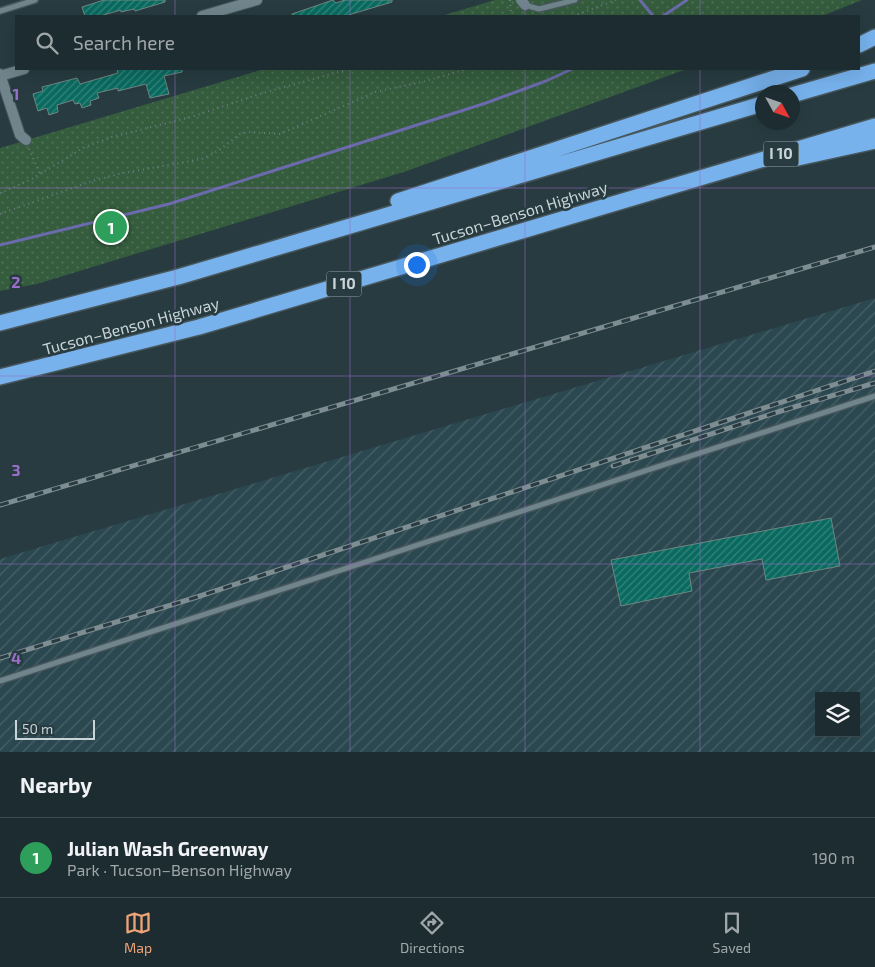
<!DOCTYPE html>
<meta charset="utf-8">
<style>
:root{--surface:#1d2c30;--page:#253438;--text:#f1f3f6;--muted:#a0a7ab;--line:#3b484c;--accent:#efa377}
body{margin:0;font-family:"Exo 2",sans-serif;background:var(--page);color:var(--text)}
.controls{position:absolute;right:15px;bottom:15px;display:grid;overflow:hidden;border-radius:0px;box-shadow:0 5px 20px #0002}
.controls button{width:45px;height:45px;display:grid;place-items:center;padding:0;border:0;border-bottom:1px solid var(--line);background:var(--surface);color:var(--text);font:25px sans-serif}
.compass{position:absolute;left:755px;top:85px;width:45px;height:45px;border-radius:50%;background:var(--surface);box-shadow:0 5px 20px #0002;rotate:130deg}
.scale{position:absolute;left:15px;bottom:12px;width:80px;box-sizing:border-box;padding-left:5px;border:2px solid #c9d4d8;border-top:0;font-size:14px;line-height:18px;white-space:nowrap;color:#c9d4d8;-webkit-text-stroke:4px #273b40;paint-order:stroke}
.you{position:absolute;left:416px;top:264px;width:18px;height:18px;margin:-12px;border:4px solid #fff;border-radius:50%;background:#1a73e8;box-shadow:0 0 0 8px #1a73e833}
.badge{display:grid;place-items:center;width:32px;height:32px;border-radius:50%;background:var(--accent);color:#fff;font-size:16px;font-weight:700}
.pin{position:absolute;translate:-50% -50%;border:2px solid #fff;box-shadow:0 1px 5px #0006}
.list{margin:0;padding:0;list-style:none}
h2{display:flex;justify-content:space-between;align-items:center;height:65px;margin:0;padding:0 20px;font-size:21px}
h2 small{font-size:16px;font-weight:400;color:var(--muted)}
.list li{display:grid;grid-template-columns:32px 1fr auto;gap:15px;align-items:center;box-sizing:border-box;height:80px;padding:0 20px;border-top:1px solid var(--line)}
.list b{display:block;font-size:19px;white-space:nowrap}
.list p{margin:0;font-size:16px;white-space:nowrap;color:var(--muted)}
.list em{font-size:16px;font-style:normal;color:var(--muted)}
.icon{flex:none;width:28px;height:28px;fill:none;stroke:currentColor;stroke-width:2;stroke-linecap:round;stroke-linejoin:round}
.map{position:relative;flex:none;width:875px;height:752px;overflow:hidden}
.search{position:absolute;background:var(--surface);box-shadow:0 5px 20px #0002;left:15px;right:15px;top:15px;height:55px;display:flex;align-items:center;gap:12px;box-sizing:border-box;padding:0 18px;border-radius:0px;color:var(--muted);font-size:19px}
.sheet{height:145px;background:var(--surface)}
nav{display:flex;justify-content:space-around;align-items:center;box-sizing:border-box;height:70px;border-top:1px solid var(--line);background:var(--surface);font-size:14px;color:var(--muted)}
nav a{display:grid;justify-items:center;gap:2px}
nav .on{color:var(--accent)}
.map>svg:first-child{display:block}
.industrial{fill:url(#industrial-furrows);fill-rule:evenodd}
.park{fill:url(#park-dots)}
.lines{fill:none;stroke-linecap:round;stroke-linejoin:round}
.stream{stroke:#6a6aac;stroke-width:3}
.building{fill:url(#building-hatch);stroke:#6f8682}
.lane-casing{stroke:#47575c;stroke-width:8}
.street-casing{stroke:#47575c;stroke-width:12}
.highway-casing{stroke:#47575c;stroke-width:18}
.path{stroke:#6d7d82;stroke-width:2;stroke-dasharray:1 4;stroke-linecap:butt}
.lane{stroke:#6f858b;stroke-width:5}
.street{stroke:#6f858b;stroke-width:10}
.highway{stroke:#77b2ed;stroke-width:15}
.rail-casing{stroke:#7e8d92;stroke-width:5}
.rail{stroke:#273b40;stroke-width:3;stroke-dasharray:9;stroke-linecap:butt}
.grid{fill:none;stroke:#9a6fc9;stroke-width:1;stroke-opacity:0.55}
.labels{text-anchor:middle;stroke-width:5;stroke-linejoin:round;paint-order:stroke}
.shield{fill:#273b40;stroke:#98a6aa;stroke-width:1}
.shield-label{font-size:15px;font-weight:bold;fill:#c9d4d8}
.street-label{font-size:16px;fill:#c9d4d8;stroke:#273b40}
.grid-label{font-size:16px;text-anchor:middle;font-weight:bold;fill:#9a6fc9;stroke:#273b40;stroke-width:5;stroke-linejoin:round;paint-order:stroke}
</style>
<div class="map">
<svg width="875" height="752" viewBox="0 0 875 752">
<defs>
<pattern id="industrial-furrows" width="10" height="10" patternUnits="userSpaceOnUse" patternTransform="scale(1.25)"><rect width="10" height="10" fill="#2b474f"/><path d="M-1 1l2-2M0 10L10 0M9 11l2-2" fill="none" stroke="#486168"/></pattern>
<pattern id="park-dots" width="8" height="8" patternUnits="userSpaceOnUse" patternTransform="scale(1.25)"><rect width="8" height="8" fill="#345c3d"/><path d="M2 2h.1M6 6h.1" fill="none" stroke="#507258" stroke-width="1.8" stroke-linecap="round"/></pattern>
<pattern id="building-hatch" width="6" height="6" patternUnits="userSpaceOnUse" patternTransform="scale(1.25)"><rect width="6" height="6" fill="#096a5f"/><path d="M-1 1l2-2M0 6l6-6M5 7l2-2" fill="none" stroke="#37857d"/></pattern>
</defs>
<rect width="100%" height="100%" fill="#273b40"/>
<!-- industrial -->
<path class="industrial" d="M875 298V752H0V559ZM819 696H856V733H819Z"/>
<!-- park -->
<path class="park" d="M495 0H862L822 16H441Z
M264 69H687L407 171 37 284 0 291V148Z"/>
<g class="lines">
<!-- stream -->
<path class="stream" d="M640 0 653 16
M663 16 687 0
M0 245 169 204 486 103 546 81 572 69"/>
</g>
<!-- building -->
<path class="building" d="M104 0H165V2L135 11 134 9 121 12V10L100 16H85L82 7Z
M333 0 336 3 345 0H392V2L345 16H292V14Z
M117 69H182V72L164 76 169 94 150 98 146 84 118 91V88L97 93 99 98 90 101 91 105 82 108 80 103 75 104 73 100 57 105 58 112 49 115 47 108 38 111 33 94 43 91 42 87 77 78 80 84 118 73Z
M831 518 840 566 766 580 762 559 689 573 692 591 621 606 611 560Z"/>
<g class="lines">
<!-- lane casing -->
<g class="lane-casing">
<path id="lane" d="M525 5 539 9 575 0
M0 11 35 0
M0 681 875 396"/>
</g>
<!-- street casing -->
<g class="street-casing">
<path id="street" d="M521 0 525 5
M202 16 257 0
M0 74 20 135 26 140
M0 76 24 69"/>
</g>
<!-- highway casing -->
<g class="highway-casing">
<path id="highway" d="M859 45 875 37
M792 95 875 71
M798 158 875 141
M398 201 802 69
M0 323 178 277 762 104
M0 377 199 327 875 126"/>
</g>
<!-- path -->
<path class="path" d="M510 0 511 16
M573 16 616 0
M29 149 40 174
M0 193 30 180 85 147 112 137 191 117 263 93 349 69
M0 214 89 182 118 174 202 159 218 151 240 134 249 132 280 134 375 92 422 82 467 69"/>
<!-- lane -->
<use href="#lane" class="lane"/>
<!-- street -->
<use href="#street" class="street"/>
<!-- highway -->
<use href="#highway" class="highway"/>
<!-- rail casing -->
<g class="rail-casing">
<path id="rail" d="M613 466 781 411 875 383
M0 505 875 247
M0 658 197 597 875 371"/>
</g>
<!-- rail -->
<use href="#rail" class="rail"/>
</g>
<!-- grid -->
<path class="grid" d="M175 0V16M350 0V16M525 0V16M700 0V16M175 69V752M350 69V752M525 69V752M700 69V752M0 188H875M0 376H875M0 564H875"/>
<g class="labels">
<!-- shield labels -->
<g class="shield">
<rect x="763.5" y="141.5" width="35" height="25" rx="4"/>
<rect x="326.5" y="271.5" width="35" height="25" rx="4"/>
</g>
<g class="shield-label">
<text x="781" y="159">I 10</text>
<text x="344" y="289">I 10</text>
</g>
<!-- street labels -->
<g class="street-label">
<text transform="translate(520 213) rotate(-17)" y="6">Tucson–Benson Highway</text>
<text transform="translate(131 326) rotate(-15)" y="6">Tucson–Benson Highway</text>
</g>
</g>
<g class="grid-label">
<text x="16" y="100">1</text>
<text x="16" y="288">2</text>
<text x="16" y="476">3</text>
<text x="16" y="664">4</text>
</g>
</svg>
<div class="controls">
<button><svg class="icon" aria-label="layers" viewBox="0 0 24 24"><path d="M12 4l9 5-9 5-9-5zM3 14l9 5 9-5"/></svg></button>
</div>
<svg class="compass" viewBox="-18 -18 36 36"><path d="M0-13l5 13h-10z" fill="#e53935"/><path d="M0 13l5-13h-10z" fill="#a0a7ab"/></svg>
<div class="scale">50 m</div>
<div class="you"></div>
<div class="pin badge" style="left:111px;top:227px;background:#2e9e5b">1</div>
<div class="search"><svg class="icon" aria-label="search" viewBox="0 0 24 24"><circle cx="10" cy="10" r="6"/><path d="M15 15l6 6"/></svg>Search here</div>
</div>
<section class="sheet">
<h2>Nearby<small></small></h2>
<ul class="list">
<li><span class="badge" style="background:#2e9e5b">1</span><div><b>Julian Wash Greenway</b><p>Park · Tucson–Benson Highway</p></div><em>190 m</em></li>
</ul>
</section>
<nav>
<a class="on"><svg class="icon" aria-label="map" viewBox="0 0 24 24"><path d="M3 6l6-2 6 2 6-2v14l-6 2-6-2-6 2zM9 4v14M15 6v14"/></svg>Map</a>
<a><svg class="icon" aria-label="directions" viewBox="0 0 24 24"><path d="M12 3l9 9-9 9-9-9zM9 14v-3h6M13 9l2 2-2 2"/></svg>Directions</a>
<a><svg class="icon" aria-label="saved" viewBox="0 0 24 24"><path d="M7 4h10v16l-5-4-5 4z"/></svg>Saved</a>
</nav>
